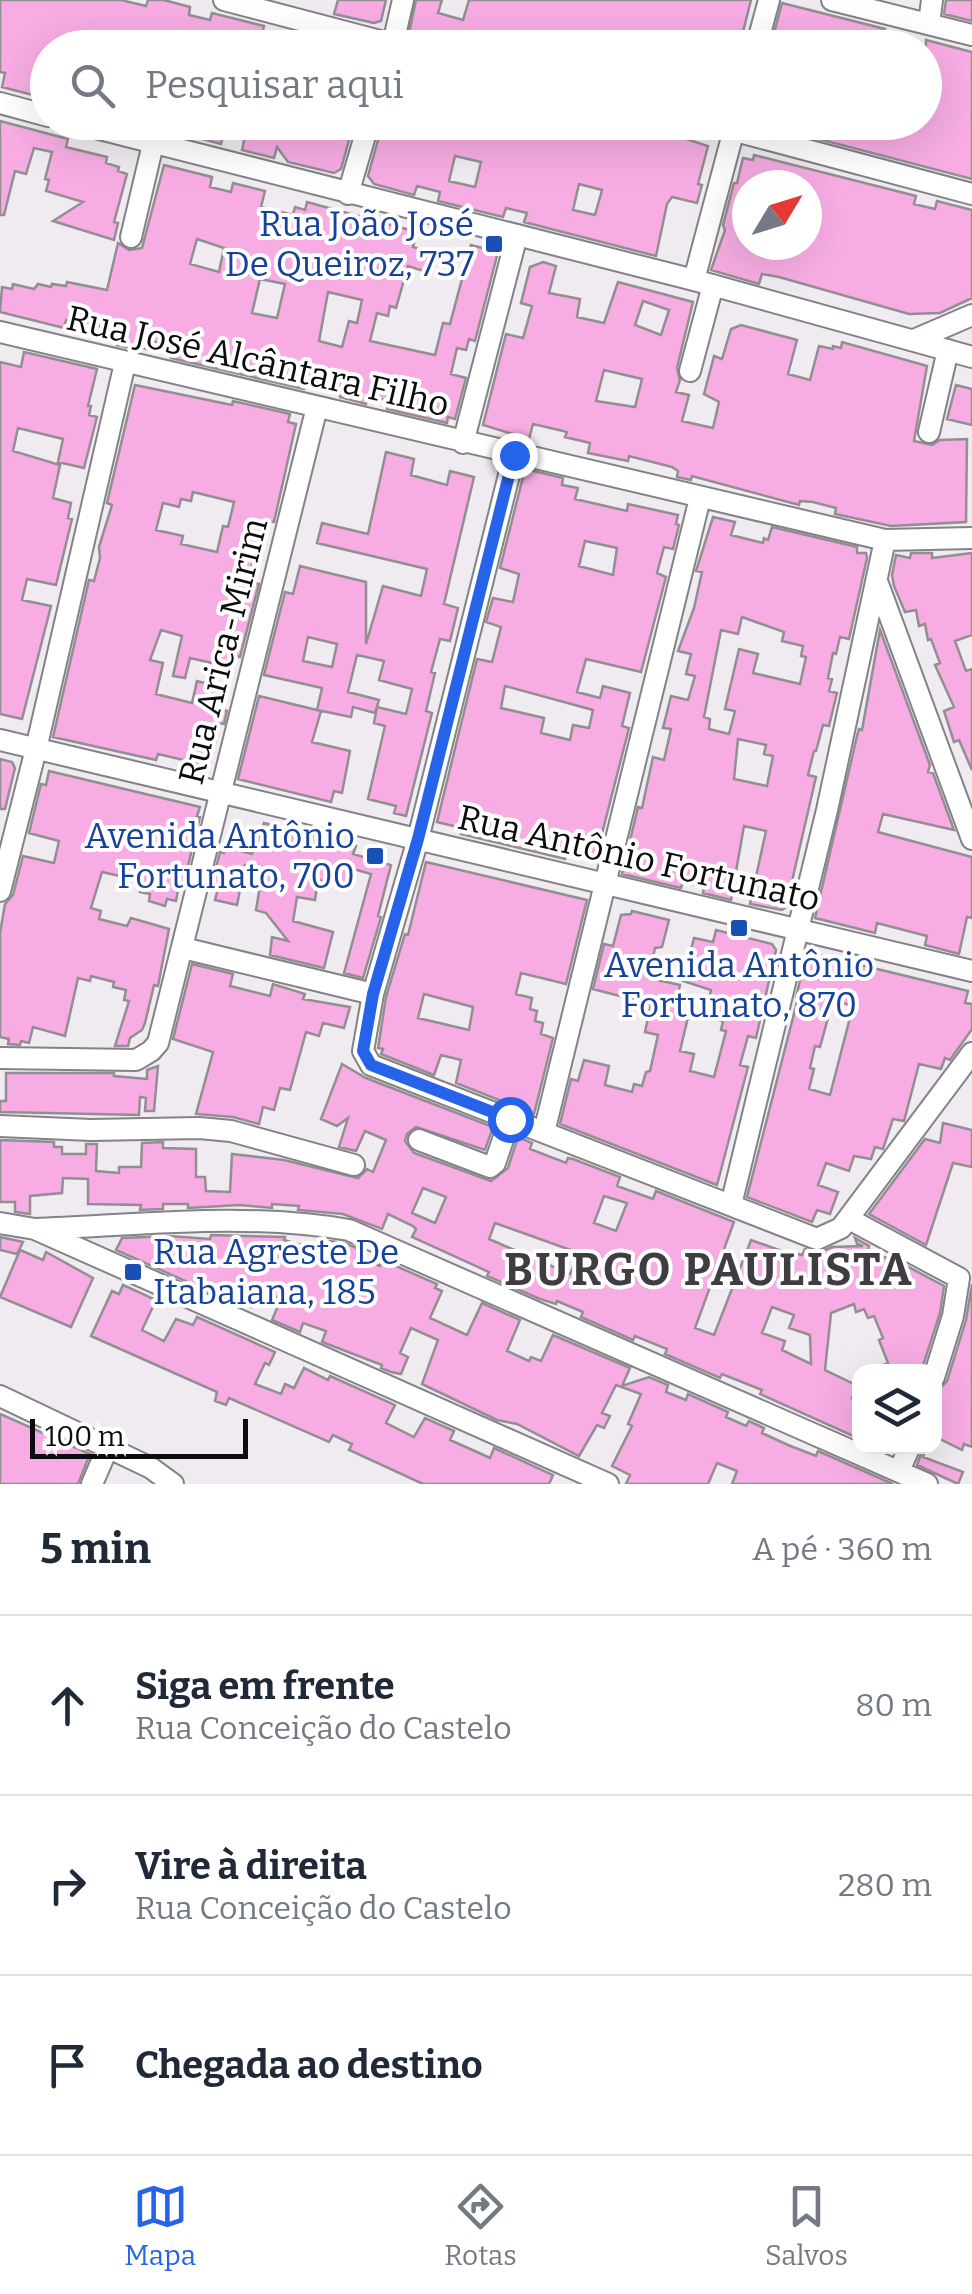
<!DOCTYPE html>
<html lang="pt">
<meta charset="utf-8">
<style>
:root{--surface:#fff;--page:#f2f2f3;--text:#1f2937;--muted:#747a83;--line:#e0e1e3;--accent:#2563eb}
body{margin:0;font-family:Bitter,serif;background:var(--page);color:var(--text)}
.controls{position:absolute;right:30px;bottom:30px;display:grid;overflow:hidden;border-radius:20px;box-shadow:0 10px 40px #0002}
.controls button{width:90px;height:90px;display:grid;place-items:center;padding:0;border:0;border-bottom:2px solid var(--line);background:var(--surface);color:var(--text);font:50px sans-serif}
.compass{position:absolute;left:732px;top:170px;width:90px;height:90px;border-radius:50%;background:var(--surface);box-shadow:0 10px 40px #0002;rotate:52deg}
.scale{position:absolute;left:30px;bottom:25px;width:218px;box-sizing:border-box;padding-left:10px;border:5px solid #0c0b0d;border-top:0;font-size:28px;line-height:35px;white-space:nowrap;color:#0c0b0d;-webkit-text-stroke:8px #fff;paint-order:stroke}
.stop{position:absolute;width:30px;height:30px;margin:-22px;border:8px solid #2563eb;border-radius:50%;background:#fff}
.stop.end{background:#2563eb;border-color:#fff;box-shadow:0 2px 10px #0008}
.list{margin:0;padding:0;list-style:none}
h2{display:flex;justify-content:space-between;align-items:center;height:130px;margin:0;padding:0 40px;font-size:42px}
h2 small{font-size:32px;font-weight:400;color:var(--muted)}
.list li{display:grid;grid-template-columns:65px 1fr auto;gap:30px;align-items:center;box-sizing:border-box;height:180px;padding:0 40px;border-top:2px solid var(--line)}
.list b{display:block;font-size:38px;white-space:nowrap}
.list p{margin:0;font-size:32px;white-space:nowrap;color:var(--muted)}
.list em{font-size:32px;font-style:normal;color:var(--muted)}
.icon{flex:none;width:55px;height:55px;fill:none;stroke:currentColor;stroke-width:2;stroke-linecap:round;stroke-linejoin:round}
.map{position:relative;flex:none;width:972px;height:1484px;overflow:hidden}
.search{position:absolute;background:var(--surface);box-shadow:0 10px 40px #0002;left:30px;right:30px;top:30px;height:110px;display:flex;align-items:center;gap:25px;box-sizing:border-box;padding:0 35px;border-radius:55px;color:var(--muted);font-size:38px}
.sheet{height:670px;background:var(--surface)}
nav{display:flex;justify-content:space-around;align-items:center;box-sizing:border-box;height:140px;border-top:2px solid var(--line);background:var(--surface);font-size:28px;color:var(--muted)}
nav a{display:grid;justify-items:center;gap:5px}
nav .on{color:var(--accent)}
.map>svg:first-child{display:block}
.building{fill:#f7ace3;stroke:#938e92;stroke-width:2.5;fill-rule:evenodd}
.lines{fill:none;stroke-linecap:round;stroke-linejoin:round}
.minor-casing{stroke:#858287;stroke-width:24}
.minor{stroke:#fff;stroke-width:20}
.route{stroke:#2563eb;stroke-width:12}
.transit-dot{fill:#1a4fb4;stroke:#fff;stroke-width:4}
.labels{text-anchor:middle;stroke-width:8;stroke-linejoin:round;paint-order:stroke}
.transit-label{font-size:35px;fill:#164399;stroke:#fff;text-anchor:end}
.street-label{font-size:35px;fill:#0c0b0d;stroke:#fff}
.district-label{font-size:45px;font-weight:bold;letter-spacing:2.5px;fill:#403d42;stroke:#fff}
</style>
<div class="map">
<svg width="972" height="1484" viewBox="0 0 972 1484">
<rect width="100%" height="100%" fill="#efebf1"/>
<!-- building -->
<path class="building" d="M0 0H121L146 6 148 0H164L190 7 189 15 210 20 212 13 264 26 259 48H48V99L2 87 5 73 0 72Z
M338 0H386L381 21 374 23 334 14Z
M416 0H442L438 13 463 20 469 0H751L739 48H505L471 39 469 48H465L409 33Z
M946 0H972V21L944 14Z
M782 3 885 29 883 37 909 43V48H770Z
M926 40 972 52V179L769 126V122H924Z
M0 121 68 139 66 147 107 157 106 163 119 167 118 171 127 174 114 222 118 223 114 240 53 221 83 202 46 191 49 180 45 179 52 152 34 148 26 174 15 171 4 215H0Z
M155 122H227L221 144 154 126Z
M248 122H354L341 169 334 173 288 162 277 147 274 158 242 150Z
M383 122H591L650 137 653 128 708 146 698 184 702 185 697 203 672 197 667 204 656 256 524 222 527 213 506 208 503 217 438 201 440 192 417 186 414 195 374 184 368 176ZM455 156 481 162 475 187 449 181ZM579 184 602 190 595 215 573 210Z
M754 155 916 196 914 204 935 209 937 201 972 210V298L940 313 909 314 779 277 762 274 759 284 711 270 725 230 723 225 734 183H737L743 158 753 160ZM747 185H807V245H747Z
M164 165 212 177 210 187 231 192 233 183 265 191 261 207 293 215 295 207 305 210 307 202 417 232 413 247 423 250 422 255 434 259 430 273 408 266 396 308 390 306 388 316 377 313 370 341 435 355 443 323 450 324 471 245 498 252 475 341 469 339 466 350 457 348 451 374 466 378 455 419 448 417 447 423 387 409 389 401 368 395 366 404 340 397V389L305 383 304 389 171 358 173 346 151 341 149 350 139 347V350L117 345 121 333 73 318 72 322 66 320 64 328 0 312 2 287 12 289 13 284 34 289 38 284 51 287 52 284 66 286 67 282 107 290 118 243 129 250 142 248ZM197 239 224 248 219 272 190 264ZM260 279 285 284 277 318 252 313ZM328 292 362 300 357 323 349 321 342 347 319 341Z
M543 262 556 266 549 293 580 299 577 317 604 323 618 282 693 302 677 368 680 380 676 392 689 395 682 421 713 428 719 402 704 394 714 356 722 359 731 329 741 325 797 340 788 374 810 380 819 346 833 349V346L841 348 842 342 927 366 914 441 932 445 940 440 967 439 966 522 891 526 835 514 836 508 813 502 800 501 799 505 692 476 691 480 677 477 678 471 672 467 629 456 628 461 588 453 590 443 565 437 567 432 559 430 533 424 529 439 483 425 506 334 523 338 532 306 521 303 530 267ZM643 301 669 310 661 335 635 325ZM604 370 642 379 635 407 596 401Z
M24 352 97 369 88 406H91L89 415 97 417 84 468 58 462 63 439 18 428 13 451 60 465 53 498 71 503 68 518 72 519 56 585 27 579 22 600 51 606 22 719 0 714V362L21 367Z
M135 385 232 405 233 401 290 414 288 422 296 424 274 522 265 520 254 558 248 581 259 584 240 657 233 656 230 667 190 658 185 678 173 676 182 636 161 630 150 660 163 663 156 694 192 703 197 681 225 688 220 709 227 711 224 724 220 723 209 766 158 754 156 760 53 737 89 580 94 581 100 558 99 547 112 505 107 503ZM193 492 234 502 228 527 223 526 217 552 181 544 183 536 156 530 163 503 179 507 181 499 191 501Z
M956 385 972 389V425L947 419Z
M386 452 414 459 411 475 447 485 450 471 474 477 444 604 458 608 450 641 440 639 431 672 435 673 426 711 432 713 406 816 394 813 396 806 368 799 385 726 374 723 377 707 406 714 412 689 379 680 384 661 357 655 348 692 379 700 375 713 353 707 351 717 317 710 322 688 264 675 285 592 293 594 300 566 366 582V644L383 586 421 596 427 569 317 543 322 523 368 534ZM308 637 337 644 332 667 303 661Z
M525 469 563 478 562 485 578 488 575 499 627 511 628 504 678 515 676 524 679 525 673 549 664 547 657 573 666 577 641 672 586 659 577 692 600 698 603 686 630 693 622 726 629 728 596 857 567 849 565 859 461 834 462 828 437 822 477 659 492 662 501 627 486 622 493 598 513 602 519 574 500 568ZM585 541 617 548 613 575 579 566ZM505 686 593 710 589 728 573 725 570 740 541 733 544 718 501 708Z
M713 517 735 522 731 535 763 543 764 538 768 540 772 527 857 547V553H866L867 558 849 639 840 637 836 654 833 653 828 678 832 679 829 691 837 693 829 726 823 725 816 751H814L808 775 816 777 786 907 782 910 750 904 766 831 744 826 731 900 703 893 704 887 683 882 681 888 622 874 638 807 642 808 653 757 664 760 671 729 663 728 671 696 688 700 695 676 686 674 691 654 678 651 694 608 702 572 696 571ZM742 617 784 632 782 641 803 646 801 656 806 657 800 684 753 673 758 654 739 649 725 709 735 711 729 734 709 729 710 719 704 717 721 630 738 634ZM738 739 766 745 764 754 773 756 767 786 734 779Z
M911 553H932V558L972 553V635L955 641 966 671 972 669V770L959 740 954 742 944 711 954 707 935 665 940 663 931 639 928 640 925 624 919 626 916 610 905 612 894 586 892 575 896 555 910 558Z
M880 630 930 765 928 772 933 773 954 830 883 814 878 832 972 857V918L967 917 959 954 925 945 927 936 877 923 875 933 815 918 857 736 859 729 862 730Z
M259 696 321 711 312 742 350 751 342 793 334 791 331 802 238 779Z
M0 759 12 762 15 768 5 809H0Z
M49 771 200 807 197 816 200 817 182 890H178L176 901 167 899 165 906 149 901 150 894 140 892 142 881 102 872 98 885 91 908 101 911 99 919 127 926 131 918 169 929 158 986 154 985 145 1023 142 1030 130 1038 128 1046H115L129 1001 124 1000 126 990 113 987 114 982 91 976 90 981 78 978 65 1036 33 1027 29 1043 21 1041 20 1045 8 1044 9 1039 0 1037V933L5 904 13 895 23 856 54 863 59 841 29 833 41 784 46 785Z
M264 823 356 846 353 854 391 865 378 916 381 917 363 978 344 973 371 874 350 868 345 886 318 880 315 900 297 897 293 921 333 932 324 968 270 955 272 937 288 941 266 913 256 910 263 868 245 865 237 905 215 900 218 888 211 886 220 852 224 853 226 847 252 854Z
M426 862 587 900 566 984 521 973 516 994 532 998 530 1009 537 1011 535 1021 543 1023 541 1034 553 1038 534 1114 456 1083 461 1060 441 1055 434 1075 381 1054 383 1049 378 1048 386 997 405 934 408 935ZM424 994 473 1007 469 1030 418 1018Z
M632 911 669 920 662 947 655 948 648 978 680 985 675 1009 689 1013 680 1051 694 1054 690 1071 714 1077 726 1031 721 1030 723 1021 705 1016 711 990 683 981 694 938 713 942 716 930 772 944 776 950 756 1038 748 1036 740 1065 748 1067 717 1185 560 1124 571 1079 578 1081 584 1060 609 1066 605 1085 632 1092 634 1084 642 1086 646 1072 650 1071 658 1035 645 1032 651 1004 593 989 604 944 613 946 621 915 631 914Z
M807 952 968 991 965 1003 972 1004V1029L950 1060 945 1058 941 1069 919 1064 904 1121 893 1119 883 1149 875 1147 871 1159 854 1156 849 1171 826 1163 818 1185 838 1192 830 1214 817 1210 812 1222 747 1197 798 998 796 997ZM833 1000 853 1006 830 1095 809 1089 814 1069 810 1068 815 1046 820 1047Z
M192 964 233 974 230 986 270 996 273 984 305 994 303 999 350 1007 344 1028 323 1023 319 1036 306 1032 290 1090 280 1088 274 1110 263 1107 259 1124 233 1117 196 1114 213 1052 173 1039Z
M342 1064 366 1078 493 1127 485 1150 416 1127 407 1134 405 1141 414 1153 491 1181 508 1168 518 1137 532 1143 530 1149 566 1163 568 1158 573 1159 620 1177 617 1186 653 1199 656 1191 734 1222 695 1328 714 1335 751 1240 793 1255 794 1253 802 1255 805 1249 818 1253 832 1247 863 1246 857 1244 855 1238 869 1246 868 1251 889 1259 890 1257 944 1286 940 1313 921 1372H867L888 1363 879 1340 883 1338 874 1316 868 1318 864 1309 856 1312 854 1304 831 1313 825 1370 858 1386 852 1398 860 1401V1439L760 1394 762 1390 722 1374 720 1378 665 1354 667 1349 635 1336 633 1340 581 1317 583 1312 557 1301 556 1304 540 1299 487 1276 489 1272 412 1237 416 1229 413 1226 388 1214 382 1229 343 1214 298 1210 299 1206 272 1204V1208L240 1205 188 1208V1204H163V1209L140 1210 141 1205 88 1204V1179L63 1178 62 1193 30 1196V1214L15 1212V1202H0V1140L54 1142V1147H62V1154H86V1144H97L96 1171 119 1173V1167H141L142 1143 163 1142V1148L196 1149V1177H205L206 1191 230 1192 232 1154 284 1160 358 1178 367 1169 373 1172 386 1140 365 1131 356 1151 339 1147 348 1118 337 1126 321 1119ZM423 1188 446 1197 435 1223 412 1213ZM604 1196 627 1203 616 1231 594 1223ZM495 1223 579 1253 570 1274 489 1239ZM772 1307 794 1315 789 1328 810 1335 811 1364 782 1350 785 1341 762 1333Z
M158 1066 154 1111H145L146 1098 140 1097 139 1115 0 1112V1101H6V1073H114V1076L147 1079V1070Z
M943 1123 972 1130V1167L953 1163 926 1245 869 1214 925 1139 940 1143Z
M211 1235 285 1237 284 1240 325 1252 330 1241 345 1243 361 1250 359 1256 380 1266 382 1260 437 1284 435 1288 442 1291 430 1318 467 1335 482 1303 520 1320 507 1351 529 1361 531 1357 541 1361 553 1335 630 1368 622 1386 649 1377 668 1385 666 1392 686 1400 688 1394 728 1412 726 1417 746 1426 749 1421 764 1428 762 1433 788 1445 816 1456 818 1451 893 1484H732L737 1471 717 1463 708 1484H626L630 1475 612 1466 632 1426 628 1424 641 1394 616 1385 602 1413 610 1416 604 1428 597 1425 579 1456 517 1424 497 1420 422 1384 438 1340 411 1328 400 1353 408 1357 401 1374 391 1372 381 1368 382 1365 322 1342 326 1331 303 1323 300 1332 272 1320 281 1299 259 1289 252 1307 240 1302 239 1305 116 1250 122 1238 169 1236 210 1239Z
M0 1237 23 1242 17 1254 0 1250Z
M20 1250 43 1260 46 1252 93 1278 71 1327 0 1297Z
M972 1284V1447L964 1444 962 1450 934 1436V1401L938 1390 947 1381 966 1320Z
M123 1285 156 1300 142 1330 164 1341 176 1319 193 1325 197 1317 275 1352 269 1365 265 1363 255 1384 281 1394 285 1384 294 1388 304 1368 328 1380 330 1376 395 1405 386 1423 414 1437 425 1418 454 1431 450 1440 477 1452 490 1458 494 1448 553 1475 549 1484H423L349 1450 352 1444 333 1435 329 1442 229 1398 226 1405 215 1401 217 1392 91 1336 112 1291 119 1294Z
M0 1414 90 1454 78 1484H0Z
M924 1446H927L923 1457 963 1472 958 1484 917 1465Z"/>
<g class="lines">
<!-- minor casing -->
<g class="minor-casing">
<path id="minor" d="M224 0 407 48
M832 0 972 35
M929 24 932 0
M392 48 403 0
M756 48 769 0
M0 103 48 116
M72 122 694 280 972 357
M702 122 972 194
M348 194 369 122
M131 237 153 144
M694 280 736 122
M0 332 885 540 972 538
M914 340 972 315
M690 371 713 285
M929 432 948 350
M463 443 517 235
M514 455 418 839 373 994 363 1051 371 1065 817 1239 841 1228 972 1053
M878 584 972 839
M0 740 972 971
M0 891 36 749 125 363
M183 948 373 994
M0 1058 136 1060 151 1051 158 1043 317 407
M0 1126 91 1130 199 1128 231 1131 354 1165
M544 1132 700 498
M419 1140 490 1167 495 1163 510 1119
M731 1205 827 810 885 540
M849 1219 959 1278 953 1316 934 1377
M0 1223 35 1229 608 1484
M35 1229C138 1225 246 1212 349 1230L927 1484
M0 1396 151 1468 173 1484
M899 1471 910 1446
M92 1484 108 1447"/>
</g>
<!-- minor -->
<use href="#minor" class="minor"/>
</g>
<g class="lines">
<!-- route -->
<path class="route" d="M510 1119 371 1065 363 1051 373 994 418 839 514 455"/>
</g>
<!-- markers -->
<g class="transit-dot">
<rect x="484" y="234" width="20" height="20" rx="5"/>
<rect x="365" y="846" width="20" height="20" rx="5"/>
<rect x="729" y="918" width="20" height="20" rx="5"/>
<rect x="123" y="1262" width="20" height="20" rx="5"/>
</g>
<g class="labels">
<!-- transit labels -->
<g class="transit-label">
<text x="474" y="236">Rua João José<tspan x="474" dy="40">De Queiroz, 737</tspan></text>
<text x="355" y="848">Avenida Antônio<tspan x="355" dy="40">Fortunato, 700</tspan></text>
<text x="739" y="977" text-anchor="middle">Avenida Antônio<tspan x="739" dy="40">Fortunato, 870</tspan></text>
<text x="153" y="1264" text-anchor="start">Rua Agreste De<tspan x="153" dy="40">Itabaiana, 185</tspan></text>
</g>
<!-- street labels -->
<g class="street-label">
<text transform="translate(258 361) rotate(13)" y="12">Rua José Alcântara Filho</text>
<text transform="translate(223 651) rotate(-76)" y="12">Rua Arica-Mirim</text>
<text transform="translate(639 858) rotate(13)" y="12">Rua Antônio Fortunato</text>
</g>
<!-- district labels -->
<g class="district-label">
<text x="709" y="1285">BURGO PAULISTA</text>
</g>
</g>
</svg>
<div class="controls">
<button><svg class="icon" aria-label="layers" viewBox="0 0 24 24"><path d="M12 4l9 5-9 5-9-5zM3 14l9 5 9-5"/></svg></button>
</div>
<svg class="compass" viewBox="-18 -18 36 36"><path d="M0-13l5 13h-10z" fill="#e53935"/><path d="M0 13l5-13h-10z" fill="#747a83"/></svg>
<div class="scale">100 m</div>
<div class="stop" style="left:510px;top:1119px"></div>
<div class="stop end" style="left:514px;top:455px"></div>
<div class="search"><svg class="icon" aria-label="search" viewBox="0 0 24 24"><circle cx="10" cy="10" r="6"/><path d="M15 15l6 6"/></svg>Pesquisar aqui</div>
</div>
<section class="sheet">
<h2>5 min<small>A pé · 360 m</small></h2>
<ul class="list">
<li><svg class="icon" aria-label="ahead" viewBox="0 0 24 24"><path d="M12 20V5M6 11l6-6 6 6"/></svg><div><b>Siga em frente</b><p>Rua Conceição do Castelo</p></div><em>80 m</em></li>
<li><svg class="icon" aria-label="right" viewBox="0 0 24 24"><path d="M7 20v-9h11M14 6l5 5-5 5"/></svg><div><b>Vire à direita</b><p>Rua Conceição do Castelo</p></div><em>280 m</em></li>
<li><svg class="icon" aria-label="arrive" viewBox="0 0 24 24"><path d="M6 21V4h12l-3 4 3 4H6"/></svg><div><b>Chegada ao destino</b></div></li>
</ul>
</section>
<nav>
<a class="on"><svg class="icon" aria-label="map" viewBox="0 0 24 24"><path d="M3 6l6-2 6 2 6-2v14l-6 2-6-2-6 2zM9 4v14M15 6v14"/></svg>Mapa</a>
<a><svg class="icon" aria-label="directions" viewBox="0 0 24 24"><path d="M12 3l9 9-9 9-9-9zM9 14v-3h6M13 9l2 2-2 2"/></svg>Rotas</a>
<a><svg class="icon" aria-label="saved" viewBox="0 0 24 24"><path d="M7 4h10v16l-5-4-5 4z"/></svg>Salvos</a>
</nav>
